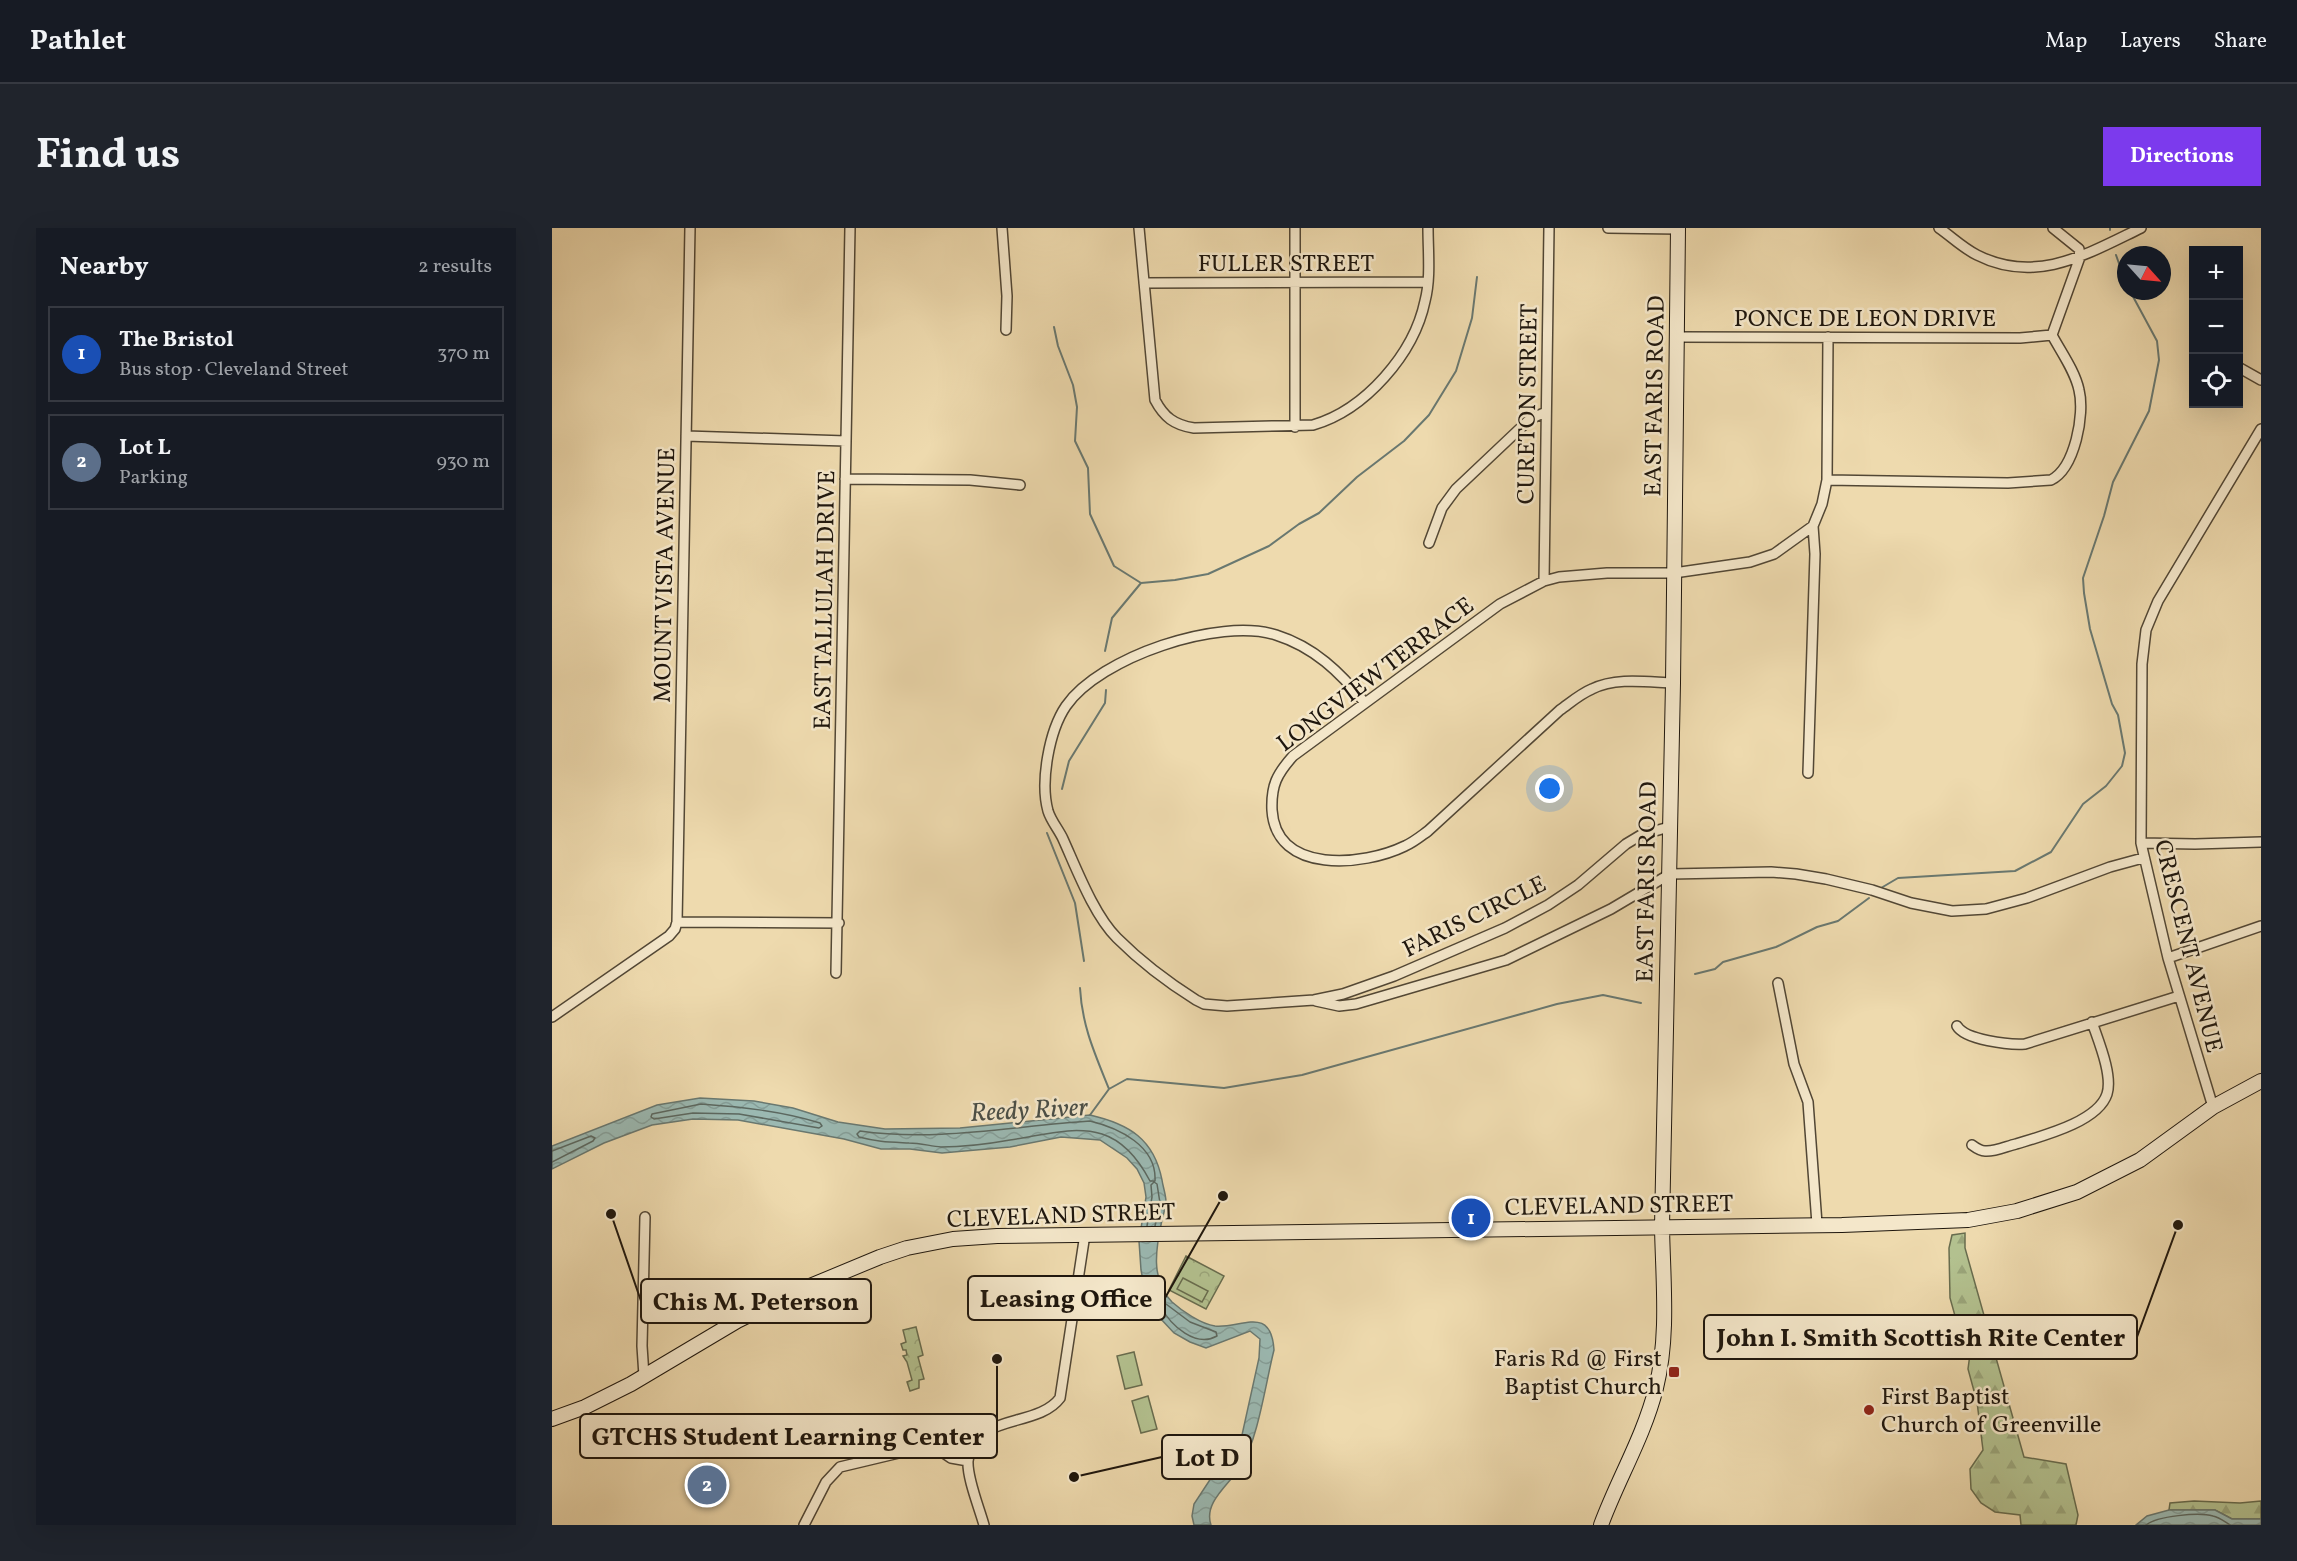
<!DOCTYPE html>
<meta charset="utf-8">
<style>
:root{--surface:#171b24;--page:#20242c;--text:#f1f3f6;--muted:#9ea1a6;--line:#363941;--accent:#7c3aed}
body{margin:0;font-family:Vollkorn,serif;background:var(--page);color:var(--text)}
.controls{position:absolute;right:18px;top:18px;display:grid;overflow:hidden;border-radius:0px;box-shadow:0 6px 24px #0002}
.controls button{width:54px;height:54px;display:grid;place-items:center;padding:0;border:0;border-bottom:2px solid var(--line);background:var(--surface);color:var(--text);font:30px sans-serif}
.compass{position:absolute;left:1565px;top:18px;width:54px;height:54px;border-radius:50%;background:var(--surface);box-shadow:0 6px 24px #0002;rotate:117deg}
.you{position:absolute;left:998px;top:561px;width:21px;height:21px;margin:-15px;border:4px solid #fff;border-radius:50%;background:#1a73e8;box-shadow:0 0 0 9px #1a73e833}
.badge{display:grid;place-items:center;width:39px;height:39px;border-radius:50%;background:var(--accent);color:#fff;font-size:20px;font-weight:700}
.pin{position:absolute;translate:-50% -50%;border:3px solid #fff;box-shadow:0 2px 6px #0006}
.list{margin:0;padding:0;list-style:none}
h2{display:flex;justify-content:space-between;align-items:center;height:78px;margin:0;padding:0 24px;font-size:26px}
h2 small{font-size:20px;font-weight:400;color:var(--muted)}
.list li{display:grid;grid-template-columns:39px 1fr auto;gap:18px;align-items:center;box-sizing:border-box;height:96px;margin:0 12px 12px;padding:0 12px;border:2px solid var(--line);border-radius:0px}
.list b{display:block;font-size:22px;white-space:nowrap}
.list p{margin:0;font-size:20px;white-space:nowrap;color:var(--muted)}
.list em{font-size:20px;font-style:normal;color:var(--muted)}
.icon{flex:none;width:33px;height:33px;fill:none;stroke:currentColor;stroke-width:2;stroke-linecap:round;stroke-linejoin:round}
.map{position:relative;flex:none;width:1709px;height:1297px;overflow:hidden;border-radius:0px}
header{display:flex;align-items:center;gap:36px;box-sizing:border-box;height:84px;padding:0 30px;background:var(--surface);border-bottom:2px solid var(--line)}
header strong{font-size:28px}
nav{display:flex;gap:33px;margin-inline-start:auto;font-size:21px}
.intro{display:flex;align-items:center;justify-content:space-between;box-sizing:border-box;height:144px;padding:0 36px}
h1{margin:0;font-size:42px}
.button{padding:15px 27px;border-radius:0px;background:var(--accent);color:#fff;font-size:21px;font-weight:700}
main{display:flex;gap:36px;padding:0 36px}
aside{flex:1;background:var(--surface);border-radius:0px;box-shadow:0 6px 24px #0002}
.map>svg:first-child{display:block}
.forest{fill:url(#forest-firs);stroke:#686c4e;stroke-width:1.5}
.park{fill:url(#park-crowns);stroke:#686c4e;stroke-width:1.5}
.garden{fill:#b3c18f;stroke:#686c4e;stroke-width:1.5}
.water{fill:url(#water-waves);stroke:#697870;stroke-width:1.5}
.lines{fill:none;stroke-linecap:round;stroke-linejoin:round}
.shore{stroke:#5c6860;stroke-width:1.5}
.stream{stroke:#697870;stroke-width:2}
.street-casing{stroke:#524735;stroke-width:12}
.secondary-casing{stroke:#1e160d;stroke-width:16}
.street{stroke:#f4e7ca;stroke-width:9}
.secondary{stroke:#f4e7ca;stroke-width:14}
.poi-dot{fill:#8f2418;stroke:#f4e7ca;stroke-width:2}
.labels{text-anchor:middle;stroke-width:5;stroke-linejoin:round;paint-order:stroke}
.street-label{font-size:24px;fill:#1e160d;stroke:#f4e7ca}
.poi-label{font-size:24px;fill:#1e160d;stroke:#f4e7ca;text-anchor:end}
.water-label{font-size:26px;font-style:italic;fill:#4a4f47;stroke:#f4e7ca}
.leader{fill:none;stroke:#1e160d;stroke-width:2}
.callout-dot{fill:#1e160d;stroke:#f4e7ca;stroke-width:2}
.callout{fill:#f4e7ca;stroke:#1e160d;stroke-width:2}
.callout-label{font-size:26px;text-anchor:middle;font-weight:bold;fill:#1e160d}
</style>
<header>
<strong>Pathlet</strong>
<nav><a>Map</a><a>Layers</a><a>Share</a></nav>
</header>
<div class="intro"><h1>Find us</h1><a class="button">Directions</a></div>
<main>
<aside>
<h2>Nearby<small>2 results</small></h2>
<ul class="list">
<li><span class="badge" style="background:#1a4fb4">1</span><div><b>The Bristol</b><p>Bus stop · Cleveland Street</p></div><em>370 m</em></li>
<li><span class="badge" style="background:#5c6f8a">2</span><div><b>Lot L</b><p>Parking</p></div><em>930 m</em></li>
</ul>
</aside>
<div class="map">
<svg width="1709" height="1297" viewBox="0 0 1709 1297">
<defs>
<pattern id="forest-firs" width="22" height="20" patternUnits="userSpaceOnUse" patternTransform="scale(1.5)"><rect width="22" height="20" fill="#b3c18f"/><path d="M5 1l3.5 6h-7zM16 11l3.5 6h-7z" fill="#9aa57a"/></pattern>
<pattern id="park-crowns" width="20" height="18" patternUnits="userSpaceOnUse" patternTransform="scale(1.5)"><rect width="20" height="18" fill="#b3c18f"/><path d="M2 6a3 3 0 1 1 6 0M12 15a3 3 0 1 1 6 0" fill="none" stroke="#9aa57a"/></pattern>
<pattern id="water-waves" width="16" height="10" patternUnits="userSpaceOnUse" patternTransform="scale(1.5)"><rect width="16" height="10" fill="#9bb9b2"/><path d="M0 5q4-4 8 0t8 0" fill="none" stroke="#859e98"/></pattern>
</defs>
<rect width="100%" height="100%" fill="#eedaae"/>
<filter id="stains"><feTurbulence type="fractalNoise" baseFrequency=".00333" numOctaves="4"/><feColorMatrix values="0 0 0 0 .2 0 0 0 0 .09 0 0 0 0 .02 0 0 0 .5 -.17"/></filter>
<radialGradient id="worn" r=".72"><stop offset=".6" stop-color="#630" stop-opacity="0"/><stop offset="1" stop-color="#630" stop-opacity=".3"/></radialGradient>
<!-- forest -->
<path class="forest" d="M1413 1005V1020L1472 1229 1514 1236 1526 1287 1524 1297H1469L1468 1287 1443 1284 1429 1275 1419 1261 1418 1241 1431 1222 1425 1174 1416 1141 1419 1119 1405 1095 1398 1070 1397 1020 1400 1007Z
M1642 1273 1688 1275 1709 1273V1291H1680L1663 1282H1617L1618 1275Z"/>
<!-- park -->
<path class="park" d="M634 1028 672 1048 654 1081 617 1062Z
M364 1099 371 1127 366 1129 372 1151 367 1152V1160L358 1163 355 1154 360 1152 355 1134 351 1128 355 1127 354 1122H351L349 1116 354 1114 351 1102Z"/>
<!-- garden -->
<path class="garden" d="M631 1050 656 1063 650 1074 625 1061Z
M582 1124 590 1157 573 1161 565 1128Z
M596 1168 605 1201 589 1205 580 1173Z"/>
<!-- water -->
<path class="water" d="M148 870 202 873 241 880 286 894 333 901 408 900 538 887C577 896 602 911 610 952 611 959 614 967 614 974 614 980 611 986 610 992 604 1019 598 1052 620 1074 630 1083 649 1096 663 1098 688 1101 719 1076 722 1122 714 1153 706 1212 689 1238 678 1256 651 1274 659 1297H642L640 1288 642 1276 665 1241 679 1228 690 1207 707 1130 708 1111 698 1103 654 1120 638 1114 622 1105 608 1090 593 1063 589 1042 587 1013 594 969 592 955 585 941 575 930 548 912 509 909 458 919 390 925 358 921H329L292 911 186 892 141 891 100 897 52 915 0 941V918L105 877Z
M1617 1282H1663L1680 1291H1709V1297H1584L1595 1288Z"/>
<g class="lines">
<!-- shore -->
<path class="shore" d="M149 876C190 879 229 883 268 895L270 898 267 900 187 886 141 885 102 891 99 889 100 886Z
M538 893C567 900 605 918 603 953H598C588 934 572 913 550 906 520 897 488 908 458 912 436 916 411 919 389 919 378 918 368 915 357 915 337 914 326 914 307 909L305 906 308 903C385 914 461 898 538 893Z
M0 923 39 908 43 910 41 913 0 934
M595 998 600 969 599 957 602 954 605 956 608 975 603 998
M610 1076H614L638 1094 664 1104 665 1108C644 1120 619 1098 609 1079Z
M1594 1297C1605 1288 1647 1284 1661 1288 1667 1289 1673 1294 1678 1297"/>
<!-- stream -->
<path class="stream" d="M1558 0V2
M1564 27 1570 44
M1573 51 1574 53
M502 99 506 118 521 157 525 179 523 213 536 240 538 286 562 338 589 355
M553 423 560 390 589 355 623 352 656 346 717 318 747 296 767 285 805 249 852 213 877 187 904 143 920 90 925 49
M510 561 517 533 553 475 554 462
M495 605 523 675 532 733
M1329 660 1346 650 1463 643 1499 624 1531 576 1554 558 1570 538 1573 525 1566 487 1560 476 1538 401 1532 365 1531 350 1552 288 1561 254 1597 183 1607 132 1605 113 1578 63
M1143 746 1163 741 1171 734 1224 719 1265 699 1286 693 1317 670
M528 760C530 798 543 826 557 861
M538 887 557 861 575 851 672 860 750 847 1005 776 1051 767 1089 775"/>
<!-- street casing -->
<g class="street-casing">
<path id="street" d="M450 0 455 68 454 102
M587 0 603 172C612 189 622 197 642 200L761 197C813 182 862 126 873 73 879 50 876 24 876 0
M743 0V199
M1056 0 1126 1
M1387 0C1400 9 1411 20 1425 27 1484 57 1535 26 1589 0
M592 55 876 54
M1126 109 1468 110 1500 107
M1686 139 1709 152
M134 208 294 213
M293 251 418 252 468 257
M1275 252 1456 255 1499 252C1523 240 1533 186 1527 162 1523 143 1509 124 1500 107L1528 29 1527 21 1501 0
M877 315 890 280 904 261 978 191 994 184
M992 353 997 0
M1121 455C1095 454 1064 449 1040 461 1028 466 1018 475 1008 482L876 603C869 608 862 614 853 618 812 638 724 647 720 582 719 557 725 546 741 528L948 376 992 353 1007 349 1055 345H1122L1198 334 1222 326 1261 298 1270 276 1275 252 1276 109
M813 475C788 444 762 419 724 407 667 389 548 429 514 478 497 503 488 554 496 583 499 593 507 602 511 611 525 642 542 687 565 710 588 733 617 755 644 772L652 776 675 778 762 772 791 766 842 748 953 700 996 677 1026 657 1074 616 1089 607 1117 599
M1256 545 1263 326 1261 298
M1589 615 1643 616 1709 614
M125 694 287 695
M1616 730 1709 698
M284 745 298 0
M1226 755 1242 836 1256 874 1265 996
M764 773 787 778 804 776 954 732 1059 681 1118 646 1219 644 1244 646 1274 651 1320 662 1359 675 1400 683 1434 681 1475 670 1558 639 1591 630
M0 789 117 708 123 701 125 694 138 0
M1405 798C1413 812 1457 817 1473 816L1627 768
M1661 879 1616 730 1589 615 1590 436 1594 402 1606 373 1709 201
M1420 917C1424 920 1428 923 1433 923 1443 924 1455 918 1464 916 1490 908 1546 894 1555 866 1561 847 1546 812 1540 794
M92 1148 90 1118 93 989
M252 1297 274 1254 288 1239 376 1218 383 1219 399 1230 416 1233
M432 1297C427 1279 415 1250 416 1233 421 1184 485 1201 508 1170L533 1006"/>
</g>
<!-- secondary casing -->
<g class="secondary-casing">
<path id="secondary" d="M0 1191 33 1179 79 1156 185 1093 246 1063 328 1029 355 1020 401 1011 445 1008 1290 997 1416 992 1465 983 1525 964 1588 932 1661 879 1709 853
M1049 1297C1066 1251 1092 1208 1104 1160 1117 1108 1111 1053 1110 999L1121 455 1126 0"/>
</g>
<!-- street -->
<use href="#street" class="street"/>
<!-- secondary -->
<use href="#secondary" class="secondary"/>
</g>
<!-- markers -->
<g class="poi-dot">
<rect x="1116" y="1138" width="12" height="12" rx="3"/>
<circle cx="1317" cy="1182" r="6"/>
</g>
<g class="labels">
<!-- street labels -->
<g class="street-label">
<text x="734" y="43">FULLER STREET</text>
<text x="1313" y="98">PONCE DE LEON DRIVE</text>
<text transform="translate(1102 168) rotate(-89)" y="8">EAST FARIS ROAD</text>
<text transform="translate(975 176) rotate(-89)" y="8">CURETON STREET</text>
<text transform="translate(112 347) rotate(-89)" y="8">MOUNT VISTA AVENUE</text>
<text transform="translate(272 372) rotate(-89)" y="8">EAST TALLULAH DRIVE</text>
<text transform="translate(823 446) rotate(-37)" y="8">LONGVIEW TERRACE</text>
<text transform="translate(1094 654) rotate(-89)" y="8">EAST FARIS ROAD</text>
<text transform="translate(922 688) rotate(-26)" y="8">FARIS CIRCLE</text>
<text transform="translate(1637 718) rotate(76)" y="8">CRESCENT AVENUE</text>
<text transform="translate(1067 977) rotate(-1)" y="8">CLEVELAND STREET</text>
<text transform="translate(509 987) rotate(-2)" y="8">CLEVELAND STREET</text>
</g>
<!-- poi labels -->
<g class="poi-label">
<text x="1110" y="1138">Faris Rd @ First<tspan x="1110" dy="28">Baptist Church</tspan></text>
<text x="1329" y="1176" text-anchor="start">First Baptist<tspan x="1329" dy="28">Church of Greenville</tspan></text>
</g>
<!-- water labels -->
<g class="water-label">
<text transform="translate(477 881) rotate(-3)" y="9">Reedy River</text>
</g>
</g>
<!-- callouts -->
<path class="leader" d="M671 968L613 1070M59 986L89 1073M1626 997L1585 1109M445 1131L445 1208M522 1249L610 1229"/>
<g class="callout-dot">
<circle cx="671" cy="968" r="6"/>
<circle cx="59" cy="986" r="6"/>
<circle cx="1626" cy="997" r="6"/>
<circle cx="445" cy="1131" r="6"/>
<circle cx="522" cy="1249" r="6"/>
</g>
<g class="callout">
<rect x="416" y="1048" width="197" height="44" rx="6"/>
<rect x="89" y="1051" width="230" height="44" rx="6"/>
<rect x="1152" y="1087" width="433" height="44" rx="6"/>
<rect x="28" y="1186" width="417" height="44" rx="6"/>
<rect x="610" y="1207" width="89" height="44" rx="6"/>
</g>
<g class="callout-label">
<text x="514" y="1079">Leasing Office</text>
<text x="204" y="1082">Chis M. Peterson</text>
<text x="1369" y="1118">John I. Smith Scottish Rite Center</text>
<text x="236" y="1217">GTCHS Student Learning Center</text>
<text x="655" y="1238">Lot D</text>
</g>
<rect width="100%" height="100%" filter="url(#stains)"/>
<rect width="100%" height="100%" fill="url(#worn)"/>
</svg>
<div class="controls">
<button>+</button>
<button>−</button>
<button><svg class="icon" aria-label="locate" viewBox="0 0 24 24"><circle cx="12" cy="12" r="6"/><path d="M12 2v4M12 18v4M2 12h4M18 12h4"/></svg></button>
</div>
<svg class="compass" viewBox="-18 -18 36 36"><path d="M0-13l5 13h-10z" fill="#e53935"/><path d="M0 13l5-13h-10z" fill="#9ea1a6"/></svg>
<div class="you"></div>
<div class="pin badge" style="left:919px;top:990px;background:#1a4fb4">1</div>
<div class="pin badge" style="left:155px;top:1257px;background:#5c6f8a">2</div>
</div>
</main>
